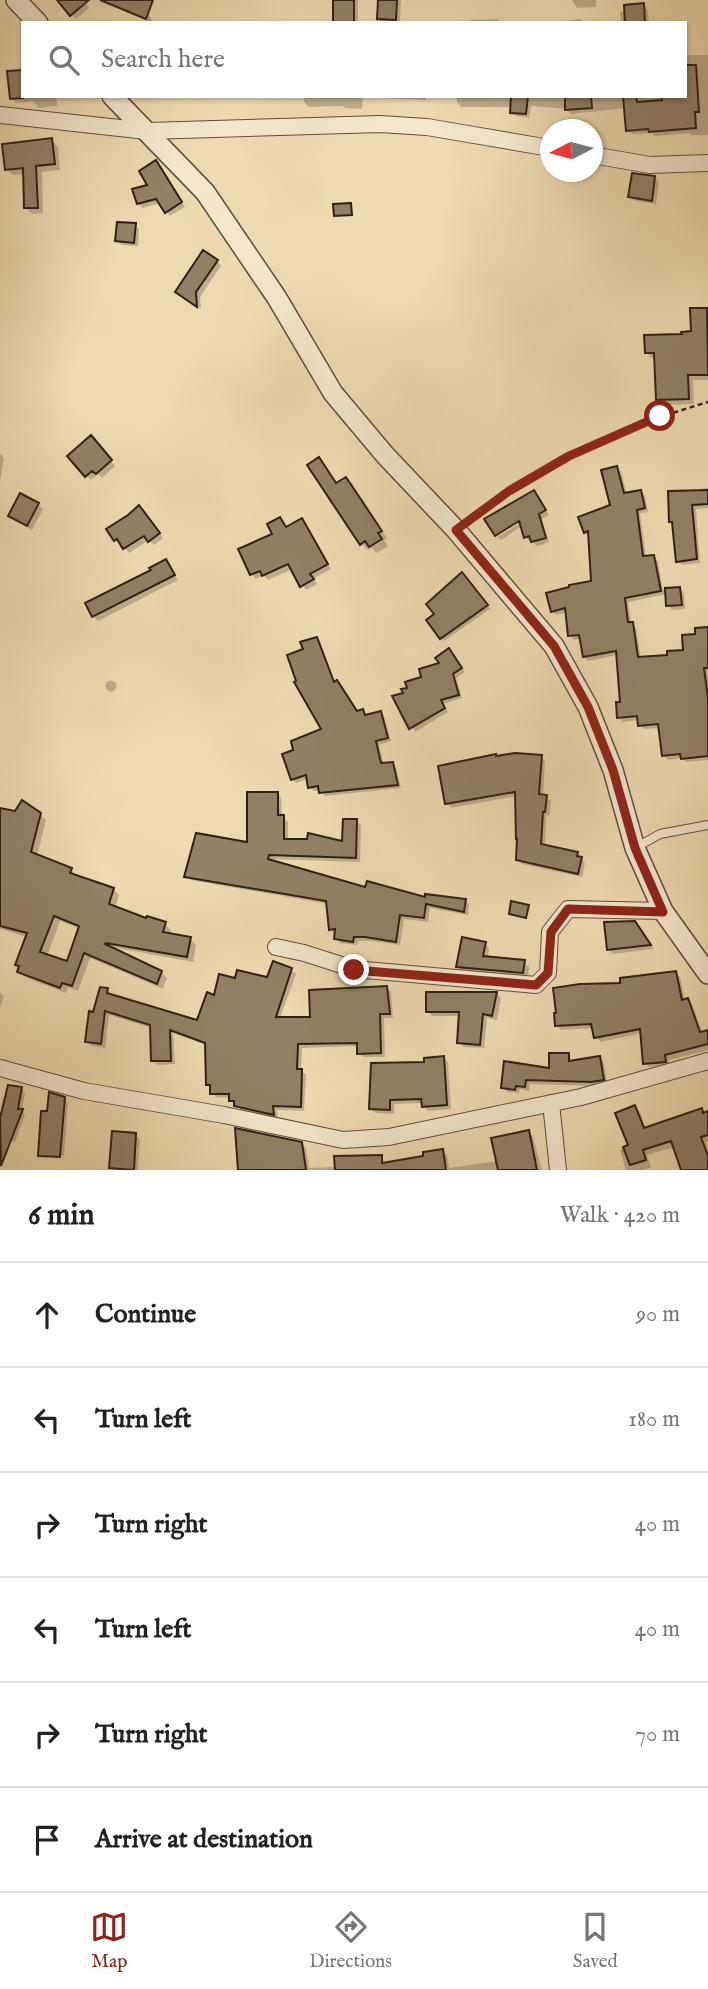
<!DOCTYPE html>
<meta charset="utf-8">
<style>
:root{--surface:#fff;--page:#f2f2f2;--text:#222;--muted:#767676;--line:#e0e0e0;--accent:#8f2418}
body{margin:0;font-family:"IM FELL English",serif;background:var(--page);color:var(--text)}
.compass{position:absolute;left:540px;top:119px;width:63px;height:63px;border-radius:50%;background:var(--surface);box-shadow:0 2px 5px #0004;rotate:264deg}
.stop{position:absolute;width:21px;height:21px;margin:-16px;border:5px solid #8f2418;border-radius:50%;background:#fff}
.stop.end{background:#8f2418;border-color:#fff;box-shadow:0 2px 7px #0008}
.list{margin:0;padding:0;list-style:none}
h2{display:flex;justify-content:space-between;align-items:center;height:91px;margin:0;padding:0 28px;font-size:30px}
h2 small{font-size:23px;font-weight:400;color:var(--muted)}
.list li{display:grid;grid-template-columns:46px 1fr auto;gap:21px;align-items:center;box-sizing:border-box;height:105px;padding:0 28px;border-top:2px solid var(--line)}
.list b{display:block;font-size:26px;white-space:nowrap}
.list em{font-size:23px;font-style:normal;color:var(--muted)}
.icon{flex:none;width:38px;height:38px;fill:none;stroke:currentColor;stroke-width:2;stroke-linecap:round;stroke-linejoin:round}
.map{position:relative;flex:none;width:708px;height:1170px;overflow:hidden}
.search{position:absolute;background:var(--surface);box-shadow:0 2px 5px #0004;left:21px;right:21px;top:21px;height:77px;display:flex;align-items:center;gap:18px;box-sizing:border-box;padding:0 24px;border-radius:0px;color:var(--muted);font-size:26px}
.sheet{height:721px;background:var(--surface)}
nav{display:flex;justify-content:space-around;align-items:center;box-sizing:border-box;height:98px;border-top:2px solid var(--line);background:var(--surface);font-size:19px;color:var(--muted)}
nav a{display:grid;justify-items:center;gap:4px}
nav .on{color:var(--accent)}
.map>svg:first-child{display:block}
.shadow{fill:#0003;fill-rule:evenodd}
.building{fill:#928166;stroke:#2f2015;stroke-width:2;fill-rule:evenodd}
.lines{fill:none;stroke-linecap:round;stroke-linejoin:round}
.service-casing{stroke:#5f4e3c;stroke-width:10}
.minor-casing{stroke:#5f4e3c;stroke-width:18}
.tertiary-casing{stroke:#5f4e3c;stroke-width:22}
.path{stroke:#2f2015;stroke-width:2.5;stroke-dasharray:5 3.5;stroke-linecap:butt}
.service{stroke:#f4e7cc;stroke-width:8}
.minor{stroke:#f4e7cc;stroke-width:16}
.tertiary{stroke:#f4e7cc;stroke-width:19}
.route{stroke:#8f2418;stroke-width:9}
</style>
<div class="map">
<svg width="708" height="1170" viewBox="0 0 708 1170">
<rect width="100%" height="100%" fill="#eedab1"/>
<filter id="stains"><feTurbulence type="fractalNoise" baseFrequency=".00286" numOctaves="4"/><feColorMatrix values="0 0 0 0 .2 0 0 0 0 .09 0 0 0 0 .02 0 0 0 .5 -.17"/></filter>
<radialGradient id="worn" r=".72"><stop offset=".6" stop-color="#630" stop-opacity="0"/><stop offset="1" stop-color="#630" stop-opacity=".3"/></radialGradient>
<!-- shadow -->
<path class="shadow" d="M60 0H83L89 8 76 19Z
M126 0H143L153 23 127 13 123 9Z
M335 0H358V23H335Z
M380 0H401L400 23H379Z
M572 0H596V7L577 8Z
M643 5 648 10 649 23H621L620 12Z
M497 19 501 23H470V20Z
M580 19 584 23H553Z
M685 55H708V135H691L689 133 655 136 652 133 632 134 628 130 626 108 571 114 566 109 531 106 529 118 517 116 512 112 513 107H461L457 102V96H685Z
M23 96H56L57 106 38 108 34 101 16 103 12 99Z
M304 96H363L362 109 345 108 343 106 309 107 304 102Z
M377 96H426V100L379 98Z
M52 140 58 147 60 170 42 172 43 213 32 214 26 208 25 174 13 175 7 169Z
M156 162 185 207 170 216 161 203 143 208 138 204 150 186Z
M655 177 659 182 656 204 635 201 630 196Z
M351 205 353 216 336 215Z
M135 225 139 230 138 246 122 245 117 241Z
M217 261 221 266 200 297 201 309 182 296Z
M706 310 708 311V380H693L694 404 663 405 658 400 656 358H652L646 352 692 332Z
M95 442 115 466 102 478 98 474 91 480 70 456Z
M0 454 4 458 0 481Z
M319 459 338 484 346 479 353 486 387 538 384 540 388 546 377 553 372 548 368 550 361 543Z
M617 468 621 472 627 495 641 492 645 496 648 512 640 513 646 557H653L658 561 663 590 679 588 684 593 685 609 672 610 668 605 667 594 628 602 631 624 636 628 641 659 669 656 685 652 697 636 708 629V760L686 762 682 758 668 760 664 755 660 728 644 729 640 725 639 720 623 722 619 717 622 703 618 655 588 661 584 657 581 639 574 640 570 635 567 612 556 615 552 611 592 583 590 537 585 532 612 506Z
M708 488V508L696 509 700 563 682 565 678 561 674 524 671 521 699 492V489Z
M534 492 549 515 542 519 549 542 537 546 525 537 522 526 501 540 498 537 527 518Z
M38 504 43 509 32 530 10 516Z
M143 511 163 538 154 545 149 540 129 553 121 543 119 544 115 540Z
M280 519 287 529 302 520 331 569 314 578 317 584 306 590 293 569 268 580 264 575 256 579 252 574 274 534Z
M165 561 178 580 98 621 93 616Z
M465 577 490 609 444 641 441 638 436 614Z
M316 639 320 643 335 683 357 712 362 711 366 715 380 713 384 717 391 741 379 745 384 765 392 764 396 768 401 788 325 796 320 790 314 791 310 787 308 779 296 783 292 779 295 751 324 730 305 650Z
M453 654 465 672 456 678 462 698 443 704 448 712 415 732 395 697 405 695Z
M105.5 686a5.5 5.5 0 1 1 11 0a5.5 5.5 0 1 1-11 0Z
M496 756 541 757 545 761 543 797 551 801 549 816 546 815 545 846 577 854 585 863 582 877 522 864 518 859 517 796 451 808 447 803 440 767Z
M277 794 281 798 282 817 288 822V841L344 843 356 821 361 825 360 862 266 859 367 889 426 899 465 900 469 905 468 915 430 908 428 922 404 919 400 945 371 941H358L357 945 340 943 331 929 328 904 191 880 186 876 249 844Z
M40 814 46 820 37 856 71 870 77 876 113 889 119 895 115 908 148 920 165 924 171 930 170 935 190 939 196 945 193 962 111 947 161 972 167 978 163 989 90 958 78 991 68 987 66 993 25 977 19 971 20 968 17 965 27 937 0 929V817ZM60 921 80 929 68 964 47 956Z
M639 928 654 949 613 954 608 949Z
M485 944 489 948 488 958 524 962 529 967 528 977 462 971 458 966Z
M291 970 296 974 280 1018 312 1019 387 988 391 992 393 1018H384L385 1057H363L359 1053 358 1046 302 1048 301 1071 306 1075 304 1111 277 1110 278 1118 241 1110 231 1098 216 1097 207 1084V1045L173 1033 175 1064 158 1065 153 1061 152 1028 109 1015 105 1048 92 1046 87 1042 94 1014 107 990 111 994 199 1022 216 998 237 980 269 979Z
M675 973 680 977 685 1001 688 1000 692 1004 702 1033 708 1032V1050L669 1060V1066L649 1067 645 1063 642 1033 601 1042 596 1037 594 1028 561 1030 557 1026 622 984Z
M0 992 4 996 0 1008Z
M427 994H497L501 998 497 1020 487 1018 484 1048 463 1047 459 1042 461 1016H432L428 1011Z
M568 1055 573 1062 600 1058 604 1063 607 1084 596 1086 530 1084 529 1091 520 1089 519 1093 507 1092 503 1087 550 1070Z
M443 1058 448 1062 451 1109 428 1111 423 1103 394 1104V1114L376 1113 371 1109 426 1063Z
M21 1089 25 1093 22 1111 25 1115 15 1142 0 1137V1123L6 1107Z
M64 1098 68 1103 64 1156 45 1150 48 1113Z
M634 1107 640 1112 646 1129 702 1110 706 1114 708 1113V1141L705 1142 708 1151V1170H683L675 1147 647 1155 651 1167 644 1170H626L620 1150 630 1146Z
M237 1130 301 1144 306 1148 309 1168 337 1167 381 1157 386 1164 425 1157 442 1151 447 1155 449 1168 498 1161 528 1132 533 1137 542 1170H240Z
M135 1135 140 1139 138 1170H113L111 1167Z"/>
<!-- building -->
<path class="building" d="M57 0H89L70 16Z
M100 0H153L146 19Z
M333 0H354V23H333Z
M378 0H397L396 20 377 19Z
M644 3 645 23H625L624 5Z
M685 65H696L699 112H695L696 128 649 132 648 129 626 131 623 96H636L637 102 662 100V96H685Z
M23 70V98L10 99 7 71Z
M511 96H528L526 114 510 113Z
M565 96H591L592 108 565 110Z
M52 138 55 164 36 166 38 208H24L23 168 5 170 2 144Z
M156 160 182 202 165 213 156 199 137 204 132 189 147 185 139 171Z
M632 173 655 176 652 201 628 197Z
M351 203 352 215 334 216 333 204Z
M117 222 136 223 134 243 115 241Z
M203 250 218 260 196 292 197 307 175 292Z
M690 308H707L708 375H688L689 399 656 400 654 353H645L644 335 682 334 681 332 691 331Z
M91 435 112 460 96 474 92 471 85 477 67 456Z
M319 457 336 483 346 477 382 531 378 533 382 539 369 547 365 541 360 545 307 465Z
M617 466 624 493 641 490 645 508 637 510 643 556 654 555 661 591 625 598 628 622H633L638 657 667 655V651L683 650 682 635 695 634V628L708 627V668H704L708 698V756L681 759 680 754 662 756 658 724 638 726 637 716 617 718 616 702H620L616 651 583 657 579 635 568 636 565 608 551 612 546 593 569 587V585L591 581 588 531 584 533 578 517 610 505 601 470Z
M534 490 546 510 539 514 546 538 531 542 529 536 524 538 519 521 495 536 484 519Z
M708 490V504L692 505 697 559 676 562 672 522H669L668 491Z
M20 493 39 503 27 526 8 516Z
M139 505 160 533 148 542 144 536 123 549 117 539 114 541 106 529 128 515Z
M280 517 286 527 302 518 328 564 310 574 314 579 300 587 288 564 262 576 260 571 250 575 238 549 272 534 267 524Z
M166 559 175 575 92 617 85 603 151 570 149 568Z
M462 572 488 605 440 639 426 620 434 614 426 604Z
M680 587 682 605 666 606 665 588Z
M317 637 334 682 337 680 357 711 363 709 365 715 381 711 388 738 376 741 381 763 393 762 398 785 319 793 318 786 308 788 306 775 291 780 282 754 293 750 291 741 321 729 294 682 296 681 287 655 303 649 300 642Z
M449 648 462 668 453 674 459 695 441 700 445 708 409 729 392 696 403 693 401 689 407 688 405 682 421 677 419 669 439 663 435 658Z
M515 753 542 755 539 794 547 795 545 812H543L541 844 578 852 577 856 582 857 578 874 516 860 517 839H516L515 792 445 804 438 766 496 754V756Z
M247 792H278V815H284V839H307L308 833 342 841 343 819H357L356 858 269 855 268 859 365 887 367 881 425 897V894L466 899 464 912 426 904 424 918 400 915 396 942 365 937H354L353 942 334 939 335 929 329 930 326 901 184 877 196 833 247 842Z
M22 800 41 813 31 852 72 868 70 873 114 888 109 904 146 918 147 916 166 922 163 932 191 937 187 957 106 943 105 944 162 971 157 984 84 953 72 986 62 983 60 988 17 972 19 966 15 965 27 933 0 926V808L15 811ZM54 916 79 926 67 961 40 952Z
M511 901 529 905 526 918 509 914Z
M635 921 651 945 607 950 604 922Z
M462 937 486 942 483 956 525 960 523 973 456 967Z
M273 961 292 968 276 1017H310L309 990 387 986 390 1014H380L381 1053 357 1054V1043L298 1044 297 1069H302L301 1107 273 1106 274 1115 234 1106V1101H229V1094H210V1085H206L205 1043 170 1030 171 1061H151L150 1025 105 1011 101 1044 85 1042 89 1011 93 1012 100 987 108 988 107 993 197 1020 207 992 214 995 219 974 235 978 237 970 267 977Z
M676 971 682 1000 688 998 700 1032 708 1030V1044L665 1055 666 1062 643 1064 640 1029 594 1038 591 1024 555 1026 554 1013H556L553 988 580 984 620 983V978Z
M426 992H497L492 1016 483 1014 480 1045 457 1043 459 1012H426Z
M549 1053H569V1061L600 1056 604 1080 591 1082 526 1080 525 1087 516 1086 515 1090 501 1088 504 1061 549 1068Z
M444 1056 447 1105 422 1107 421 1099 390 1100V1110L369 1109 371 1063 424 1062V1058Z
M8 1085 22 1087 18 1109H23L1 1166 0 1118Z
M49 1092 65 1097 60 1157 38 1156 41 1111H47Z
M635 1105 644 1128 702 1108 703 1113 708 1111V1135L701 1137 708 1156V1170H681L671 1141 643 1150 646 1160 630 1165 623 1147 628 1145 615 1113Z
M235 1128 302 1142 306 1170H238Z
M529 1130 537 1170H498L491 1138Z
M112 1131 136 1133 134 1170 109 1168Z
M443 1149 446 1170H335L334 1156 382 1155V1163L423 1156V1152Z"/>
<g class="lines">
<!-- service casing -->
<g class="service-casing">
<path id="service" d="M635 848 660 834 708 825"/>
</g>
<!-- minor casing -->
<g class="minor-casing">
<path id="minor" d="M0 115 147 131 380 124 427 127 550 148
M592 155 650 165 708 163
M276 947 304 953 354 969 536 985 548 973 550 932 568 909 663 911
M0 1068 84 1091 224 1115 343 1140 389 1137 581 1097 708 1061
M551 1103 558 1170"/>
</g>
<!-- tertiary casing -->
<g class="tertiary-casing">
<path id="tertiary" d="M16 0 38 23
M112 96 205 192 277 298 333 393 385 455 456 530 554 646 588 707 613 770 635 848 663 911 708 974"/>
</g>
<!-- path -->
<path class="path" d="M471 519C543 465 622 427 708 402"/>
<!-- service -->
<use href="#service" class="service"/>
<!-- minor -->
<use href="#minor" class="minor"/>
<!-- tertiary -->
<use href="#tertiary" class="tertiary"/>
</g>
<g class="lines">
<!-- route -->
<path class="route" d="M354 970 536 985 548 973 551 932 568 909 663 912 635 848 613 770 588 707 554 646 456 530 509 491 569 456 660 416"/>
</g>
<rect width="100%" height="100%" filter="url(#stains)"/>
<rect width="100%" height="100%" fill="url(#worn)"/>
</svg>
<svg class="compass" viewBox="-18 -18 36 36"><path d="M0-13l5 13h-10z" fill="#e53935"/><path d="M0 13l5-13h-10z" fill="#767676"/></svg>
<div class="stop" style="left:660px;top:416px"></div>
<div class="stop end" style="left:354px;top:970px"></div>
<div class="search"><svg class="icon" aria-label="search" viewBox="0 0 24 24"><circle cx="10" cy="10" r="6"/><path d="M15 15l6 6"/></svg>Search here</div>
</div>
<section class="sheet">
<h2>6 min<small>Walk · 420 m</small></h2>
<ul class="list">
<li><svg class="icon" aria-label="ahead" viewBox="0 0 24 24"><path d="M12 20V5M6 11l6-6 6 6"/></svg><div><b>Continue</b></div><em>90 m</em></li>
<li><svg class="icon" aria-label="left" viewBox="0 0 24 24"><path d="M17 20v-9H6M10 6l-5 5 5 5"/></svg><div><b>Turn left</b></div><em>180 m</em></li>
<li><svg class="icon" aria-label="right" viewBox="0 0 24 24"><path d="M7 20v-9h11M14 6l5 5-5 5"/></svg><div><b>Turn right</b></div><em>40 m</em></li>
<li><svg class="icon" aria-label="left" viewBox="0 0 24 24"><path d="M17 20v-9H6M10 6l-5 5 5 5"/></svg><div><b>Turn left</b></div><em>40 m</em></li>
<li><svg class="icon" aria-label="right" viewBox="0 0 24 24"><path d="M7 20v-9h11M14 6l5 5-5 5"/></svg><div><b>Turn right</b></div><em>70 m</em></li>
<li><svg class="icon" aria-label="arrive" viewBox="0 0 24 24"><path d="M6 21V4h12l-3 4 3 4H6"/></svg><div><b>Arrive at destination</b></div></li>
</ul>
</section>
<nav>
<a class="on"><svg class="icon" aria-label="map" viewBox="0 0 24 24"><path d="M3 6l6-2 6 2 6-2v14l-6 2-6-2-6 2zM9 4v14M15 6v14"/></svg>Map</a>
<a><svg class="icon" aria-label="directions" viewBox="0 0 24 24"><path d="M12 3l9 9-9 9-9-9zM9 14v-3h6M13 9l2 2-2 2"/></svg>Directions</a>
<a><svg class="icon" aria-label="saved" viewBox="0 0 24 24"><path d="M7 4h10v16l-5-4-5 4z"/></svg>Saved</a>
</nav>
